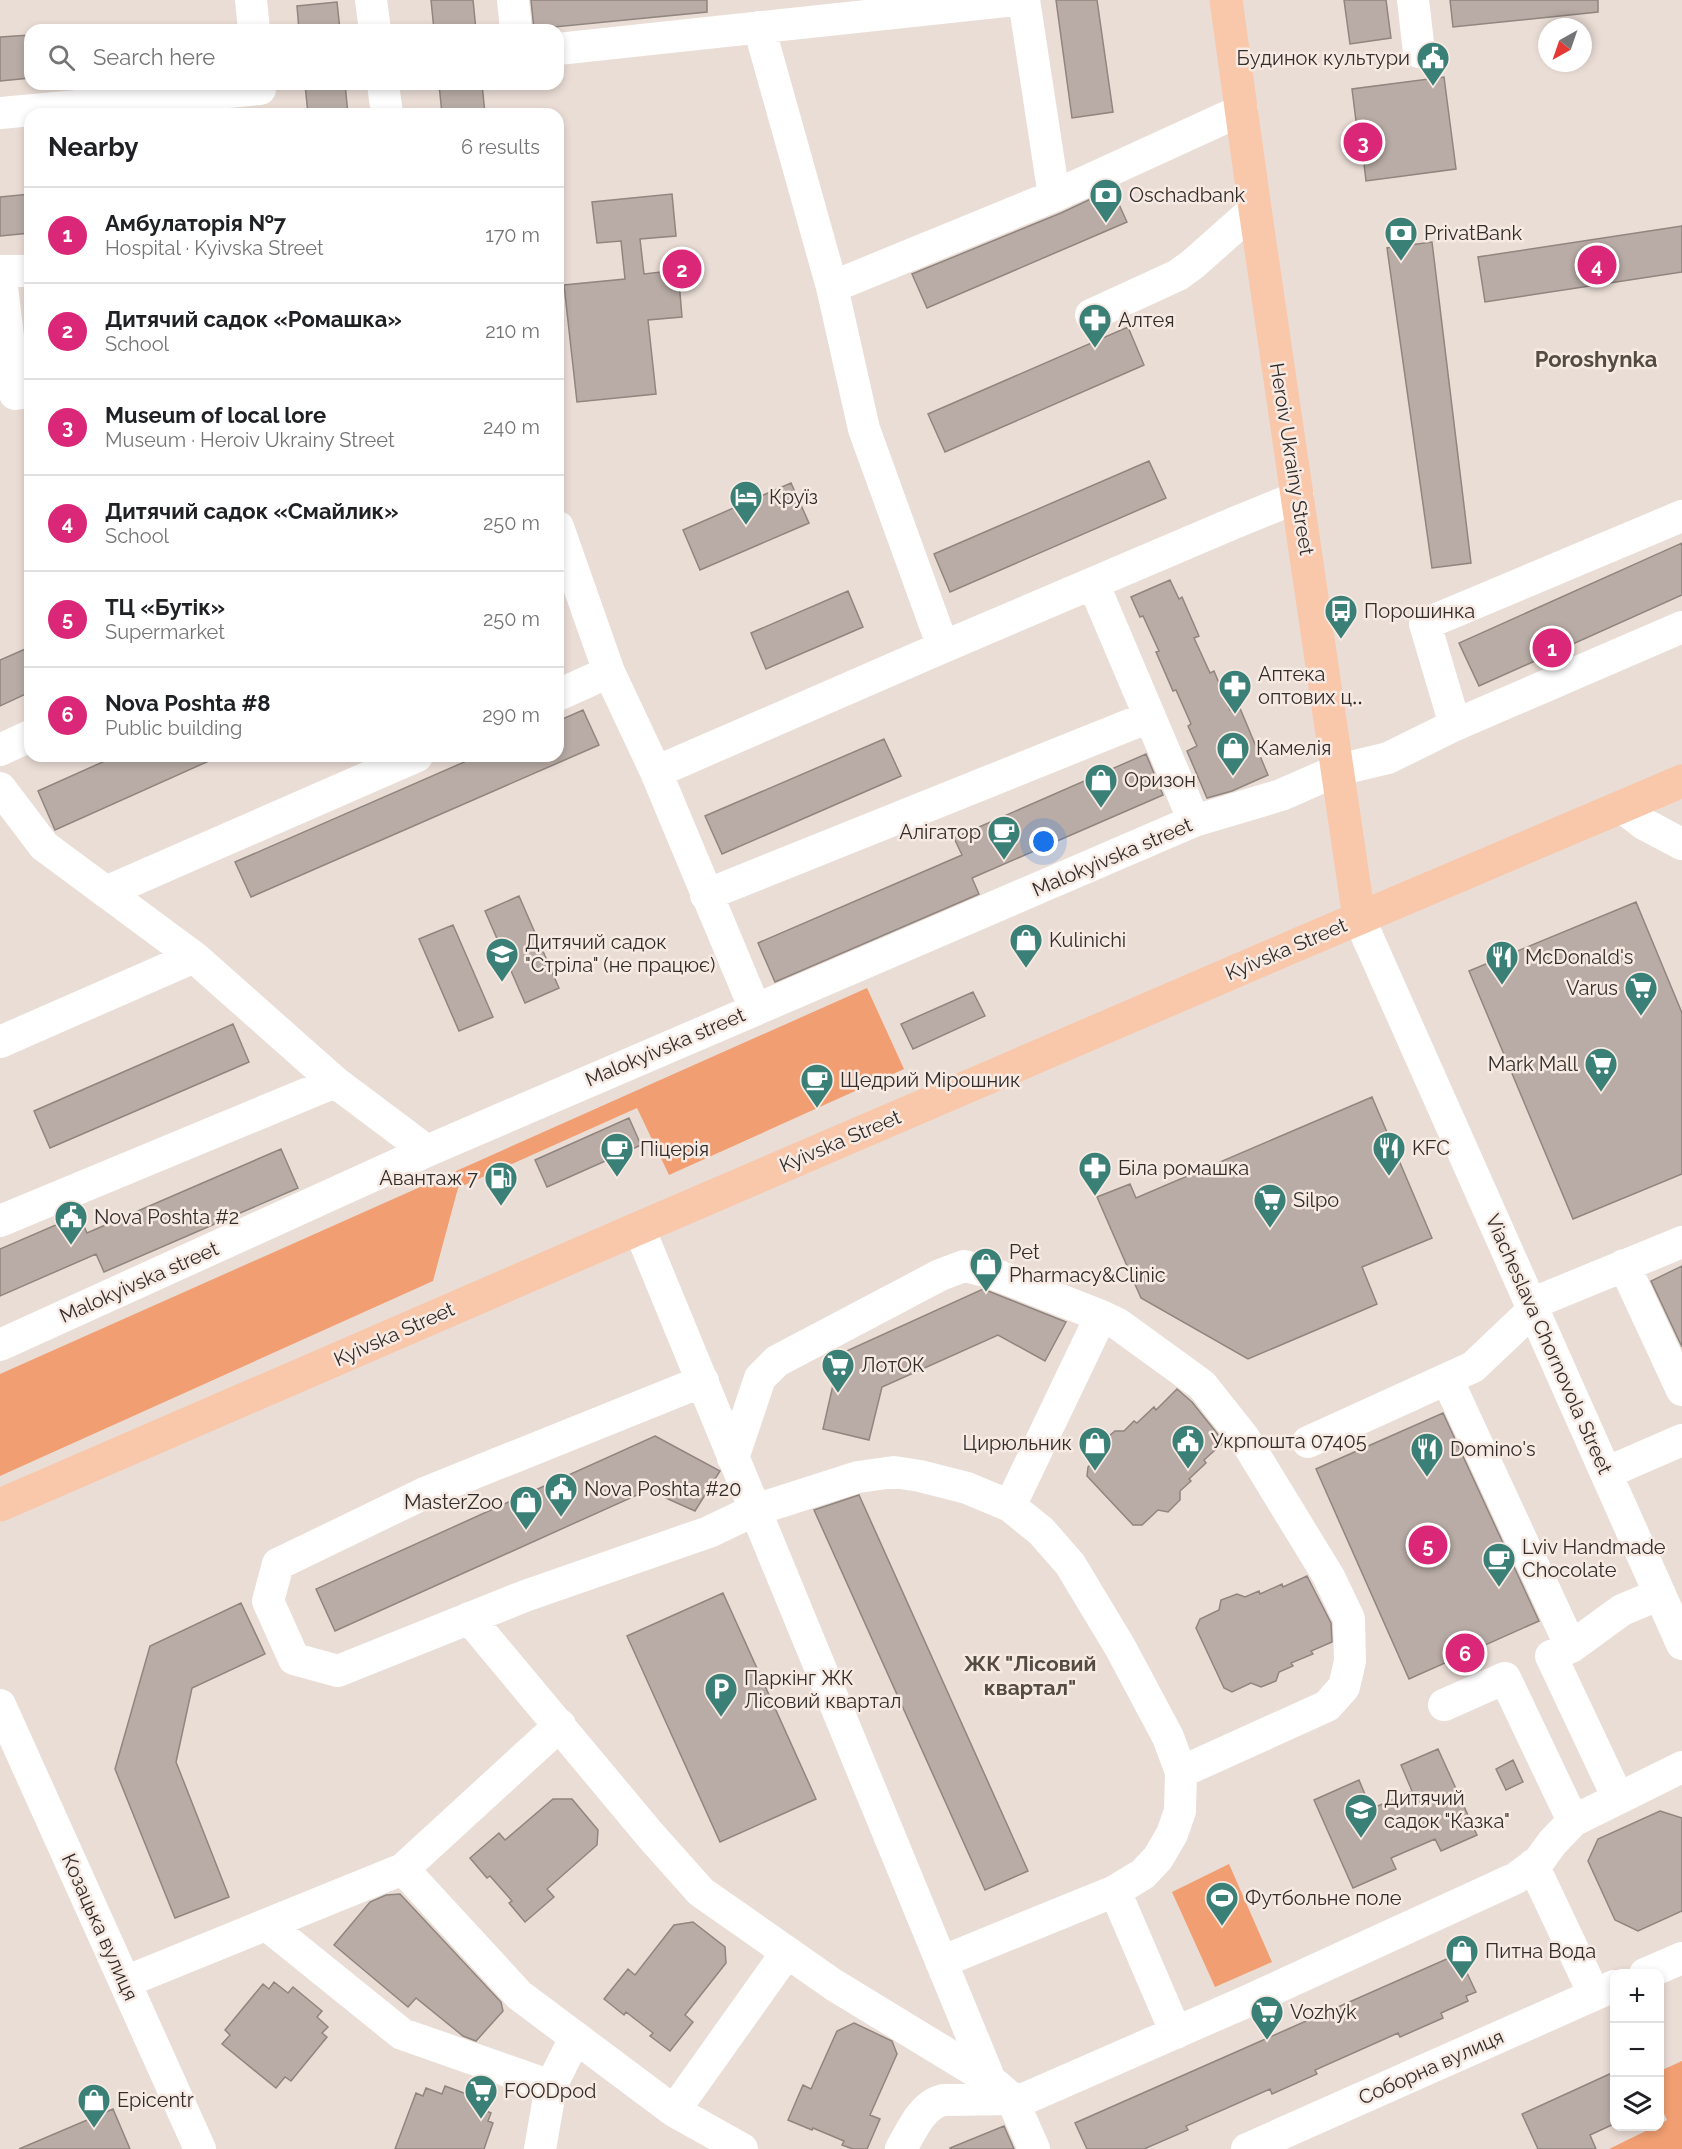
<!DOCTYPE html>
<meta charset="utf-8">
<style>
:root{--surface:#fff;--page:#f6f6f6;--text:#202124;--muted:#757577;--line:#e0e0e0;--accent:#db2777}
body{margin:0;font-family:Raleway,sans-serif;background:var(--page);color:var(--text)}
.controls{position:absolute;right:18px;bottom:18px;display:grid;overflow:hidden;border-radius:12px;box-shadow:0 3px 9px #0003}
.controls button{width:54px;height:54px;display:grid;place-items:center;padding:0;border:0;border-bottom:2px solid var(--line);background:var(--surface);color:var(--text);font:30px sans-serif}
.compass{position:absolute;left:1538px;top:18px;width:54px;height:54px;border-radius:50%;background:var(--surface);box-shadow:0 3px 9px #0003;rotate:220deg}
.you{position:absolute;left:1044px;top:842px;width:21px;height:21px;margin:-15px;border:4px solid #fff;border-radius:50%;background:#1a73e8;box-shadow:0 0 0 9px #1a73e833}
.badge{display:grid;place-items:center;width:39px;height:39px;border-radius:50%;background:var(--accent);color:#fff;font-size:20px;font-weight:700}
.pin{position:absolute;translate:-50% -50%;border:3px solid #fff;box-shadow:0 2px 6px #0006}
.list{margin:0;padding:0;list-style:none}
h2{display:flex;justify-content:space-between;align-items:center;height:78px;margin:0;padding:0 24px;font-size:26px}
h2 small{font-size:20px;font-weight:400;color:var(--muted)}
.list li{display:grid;grid-template-columns:39px 1fr auto;gap:18px;align-items:center;box-sizing:border-box;height:96px;padding:0 24px;border-top:2px solid var(--line)}
.list b{display:block;font-size:22px;white-space:nowrap}
.list p{margin:0;font-size:20px;white-space:nowrap;color:var(--muted)}
.list em{font-size:20px;font-style:normal;color:var(--muted)}
.icon{flex:none;width:33px;height:33px;fill:none;stroke:currentColor;stroke-width:2;stroke-linecap:round;stroke-linejoin:round}
.map{position:relative;flex:none;width:1682px;height:2149px;overflow:hidden}
.search{position:absolute;background:var(--surface);box-shadow:0 3px 9px #0003;left:24px;top:24px;width:540px;height:66px;display:flex;align-items:center;gap:15px;box-sizing:border-box;padding:0 21px;border-radius:18px;color:var(--muted);font-size:22px}
.panel{position:absolute;background:var(--surface);box-shadow:0 3px 9px #0003;left:24px;top:108px;width:540px;height:654px;border-radius:18px}
.map>svg:first-child{display:block}
.green{fill:#f19f72}
.building{fill:#b9aca6;stroke:#90857f;stroke-width:1.5}
.lines{fill:none;stroke-linecap:round;stroke-linejoin:round}
.minor{stroke:#fff;stroke-width:32}
.major{stroke:#f9c7aa;stroke-width:33}
.labels{text-anchor:middle;stroke-width:5;stroke-linejoin:round;paint-order:stroke}
.poi-label{font-size:20px;fill:#332e2c;stroke:#f7eae3;text-anchor:start}
.street-label{font-size:20px;fill:#332e2c;stroke:#f7eae3}
.neighbourhood-label{font-size:21px;font-weight:bold;fill:#554b45;stroke:#f7eae3}
.quarter-label{font-size:22px;font-weight:bold;fill:#554b45;stroke:#f7eae3}
</style>
<div class="map">
<svg width="1682" height="2149" viewBox="0 0 1682 2149">
<rect width="100%" height="100%" fill="#eaddd6"/>
<!-- green -->
<path class="green" d="M867 988 904 1069 669 1175 637 1108 458 1188 433 1281 0 1476V1374Z
M1229 1864 1272 1962 1215 1987 1172 1892Z
M1682 2061V2149H1609L1654 2127 1660 2126V2124L1667 2120 1660 2105V2071Z"/>
<!-- building -->
<path class="building" d="M431 0H473L476 30H434Z
M531 0H707V12L534 29Z
M1056 0H1097L1113 112 1072 118Z
M1344 0H1386L1391 38 1350 44Z
M1450 0H1598V12L1453 27Z
M337 2 340 30H299L297 6Z
M30 35V78L0 81V37Z
M1444 77 1456 169 1366 181 1363 155 1352 156 1348 130 1357 129 1352 89Z
M305 84H345L348 114H308Z
M439 84H482L485 114H442Z
M1112 189 1127 222 927 308 912 274 1061 213Z
M30 194V233L0 236V197Z
M672 194 676 236 640 239 644 274 678 270 682 317 648 320 656 394 577 402 564 285 625 279 621 241 597 243 592 202Z
M1682 226V272L1485 302 1478 257Z
M1432 242 1471 563 1432 568 1387 248Z
M1128 327 1144 365 945 452 928 414Z
M1149 461 1166 498 950 592 934 554Z
M791 483 809 523 700 570 683 530Z
M1682 543V595L1479 686 1459 643Z
M1170 580 1179 599 1182 597 1199 636 1194 638 1210 673 1214 671 1230 710 1239 706 1268 775 1232 791 1207 798 1187 751 1197 746 1188 726 1191 724 1176 690 1173 691 1156 652 1159 651 1143 616 1140 617 1131 597Z
M848 591 863 627 766 669 751 633Z
M30 647V692L0 706V660Z
M583 710 599 745 251 897 235 862 478 756H558V721Z
M884 739 901 776 722 854 705 816Z
M1146 754 1163 795 972 878 979 894 775 982 758 943 962 855 954 838Z
M116 756H220L55 830 38 791Z
M519 896 559 988 525 1003 485 911Z
M1636 902 1682 1013V1174L1573 1219 1469 971Z
M453 925 493 1017 459 1031 419 939Z
M973 992 985 1016 913 1049 901 1024Z
M233 1024 249 1062 50 1148 34 1111Z
M1372 1097 1432 1238 1362 1267 1377 1304 1248 1359 1141 1298 1097 1197 1130 1184 1136 1198Z
M629 1118 641 1145 547 1187 535 1160Z
M281 1149 298 1188 104 1272 96 1254 0 1296V1249L79 1215 87 1233Z
M1682 1266V1347L1651 1281Z
M983 1289 1066 1322 1045 1361 998 1335 882 1387 869 1440 823 1429 840 1354Z
M1177 1389 1192 1402 1224 1442 1204 1460 1206 1463 1189 1479 1191 1481 1180 1491V1500L1168 1512 1158 1510 1142 1525H1133L1087 1476 1088 1467 1103 1452 1102 1442 1115 1431H1124L1134 1421 1137 1423 1154 1407 1156 1410Z
M1443 1413 1539 1621 1409 1679 1316 1469Z
M655 1436 720 1471 695 1511 648 1490 335 1631 316 1589Z
M859 1495 1028 1871 985 1890 814 1510Z
M1307 1576 1331 1623 1332 1642 1311 1651 1313 1654 1291 1663 1293 1666 1279 1672 1276 1681 1261 1687 1251 1683 1232 1692 1224 1688 1196 1628 1200 1619 1219 1610 1221 1600 1237 1594 1245 1597 1259 1591 1260 1594 1282 1584 1283 1587Z
M723 1593 816 1799 720 1842 627 1636Z
M241 1603 265 1654 192 1688 176 1762 229 1897 175 1918 115 1769 150 1646Z
M1438 1749 1477 1835 1441 1851 1435 1839 1391 1858 1396 1869 1353 1888 1314 1800 1359 1780 1371 1809 1412 1791 1401 1765Z
M1513 1760 1523 1782 1506 1790 1496 1769Z
M553 1799H572L598 1830 597 1845 547 1889 554 1897 525 1922 509 1903 512 1901 490 1876 487 1878 470 1858 499 1833 505 1840Z
M1660 1811 1682 1818V1911L1638 1931 1615 1920 1588 1861 1598 1839Z
M400 1894 501 2002 503 2011 476 2041 463 2036 416 1998 408 2007 334 1945 370 1902 386 1895Z
M693 1922 725 1947 726 1963 685 2015 693 2022 670 2051 650 2036 653 2033 626 2012 624 2015 604 1999 628 1969 635 1975 674 1925Z
M1458 1954 1476 1992 1466 1996 1468 2001 1441 2013 1443 2018 1400 2037 1398 2033 1315 2070 1317 2074 1272 2094 1270 2089 1186 2126 1188 2130 1144 2149H1087L1075 2123Z
M274 1982 288 1993 293 1987 322 2011 317 2017 328 2027 322 2033 327 2037 291 2081 285 2077 276 2088 222 2044 230 2035 225 2030 263 1984 269 1989Z
M854 2023 892 2041 897 2054 870 2115 880 2119 867 2149H853L842 2145 844 2141 813 2128 812 2130 788 2120 803 2085 811 2089 837 2031Z
M1614 2072V2124L1590 2135 1596 2149H1538L1522 2114Z
M445 2086 480 2099 477 2107 491 2113 488 2121 493 2123 484 2149H395L416 2093 423 2096 426 2088 442 2094Z
M113 2109 130 2149H19Z
M1004 2126 1014 2149H950V2148Z"/>
<g class="lines">
<!-- minor -->
<path class="minor" d="M251 0 254 30
M371 0 375 30
M513 0 516 30
M1024 0 1054 196
M1413 0 1419 52
M759 27 832 287 864 429 943 647
M558 49 1015 0
M383 84 387 114
M0 113 260 89
M0 271 15 394 30 392
M1 271H30
M832 287 1054 196 1242 110
M1091 315 1178 275 1193 264 1255 209
M558 527 609 672
M1093 583 1194 821
M558 695 609 672 656 772 755 1009
M1455 725 1425 624 1682 516
M0 750 30 736
M656 772 943 647 1234 523 1298 497
M0 788 44 846 194 957 335 1082 427 1151
M1622 807 1644 824 1682 844
M106 892 417 756
M706 895 1149 717
M1359 918 1682 1644
M0 1042 194 957
M0 1221 335 1082
M639 1228 990 2080 1012 2099 1034 2149
M1624 1265 1682 1390
M1531 1304 1682 1242
M0 1345 427 1151 1194 821 1281 795 1338 770 1388 758 1455 725 1682 627
M1447 1379 1571 1647
M703 1381 427 1492 278 1564 268 1601 294 1659 338 1671 525 1596 709 1532 755 1510 858 1477 894 1472 920 1476 967 1488 1010 1506 1041 1531 1070 1564 1120 1647 1168 1737 1181 1772 1180 1811 1172 1834 1158 1858 1143 1874 1115 1891 941 1962
M1308 1442 1473 1367 1533 1310
M733 1458 760 1378 777 1361 940 1275 964 1266 973 1268 989 1272 1101 1316 1118 1324 1202 1385 1244 1438 1329 1577 1349 1619 1350 1661 1344 1687 1327 1706 1181 1772
M1606 1473 1682 1440
M1010 1506 1101 1316
M469 1618 651 1836 701 1892 834 1985 990 2080
M0 1705 200 2149
M1444 1705 1505 1678 1573 1821
M560 1725 403 1869 519 1995 674 2111 742 2149
M1618 1798 1551 1656 1571 1647 1622 1610 1660 1594
M1533 1865 1594 1994
M1115 1891 1176 2033
M267 1925 402 2034 551 2086
M1645 1974 1682 1958
M125 1982 403 1869
M674 2111 787 1952
M540 2149 551 2086 575 2038
M901 2149C912 2130 921 2106 943 2100L1024 2099 1241 2004 1516 1878 1539 1861 1552 1843 1573 1821 1682 1767
M1247 2149 1614 1986"/>
<!-- major -->
<path class="major" d="M1226 0 1255 209 1359 918
M0 1505 639 1228 1308 940 1682 781"/>
</g>
<!-- icons -->
<defs>
<g id="civic-pin" transform="scale(1.725)"><path d="M0 17L-7.5 6A9.5 9.5 0 1 1 7.5 6Z" fill="#3b8077" stroke="#f7eae3"/><path d="M-.6-6.5H3V-4.5H.6V-3L4-1V1h2V6H-6V1h2V-1L-.6-3ZM-1.2 2.5V6h2.4V2.5Z" fill="#fff"/></g>
<g id="bank-pin" transform="scale(1.725)"><path d="M0 17L-7.5 6A9.5 9.5 0 1 1 7.5 6Z" fill="#3b8077" stroke="#f7eae3"/><path d="M-6-4H6V4H-6ZM0-2.3a2.3 2.3 0 1 0 0 4.6a2.3 2.3 0 1 0 0-4.6Z" fill="#fff"/></g>
<g id="pharmacy-pin" transform="scale(1.725)"><path d="M0 17L-7.5 6A9.5 9.5 0 1 1 7.5 6Z" fill="#3b8077" stroke="#f7eae3"/><path d="M-2-6h4v4h4v4h-4v4h-4v-4h-4v-4h4Z" fill="#fff"/></g>
<g id="hotel-pin" transform="scale(1.725)"><path d="M0 17L-7.5 6A9.5 9.5 0 1 1 7.5 6Z" fill="#3b8077" stroke="#f7eae3"/><path d="M-6-4.5h1.5V1H6V5H4.5V3h-9V5H-6ZM-4 0a1.8 1.8 0 1 1 3.6 0ZM.5 0V-2.5h3Q6-2.5 6 0Z" fill="#fff"/></g>
<g id="bus-pin" transform="scale(1.725)"><path d="M0 17L-7.5 6A9.5 9.5 0 1 1 7.5 6Z" fill="#3b8077" stroke="#f7eae3"/><path d="M-5-6H5V4H4V6H2V4H-2V6H-4V4H-5ZM-3.5-4V0h7V-4ZM-3.5 1.2v1.5H-2V1.2ZM2 1.2v1.5H3.5V1.2Z" fill="#fff"/></g>
<g id="shop-pin" transform="scale(1.725)"><path d="M0 17L-7.5 6A9.5 9.5 0 1 1 7.5 6Z" fill="#3b8077" stroke="#f7eae3"/><path d="M-5-2.5h2.3a2.7 3.5 0 0 1 5.4 0H5L5.5 6h-11ZM-1.5-2.5h3a1.5 2.3 0 0 0-3 0Z" fill="#fff"/></g>
<g id="cafe-pin" transform="scale(1.725)"><path d="M0 17L-7.5 6A9.5 9.5 0 1 1 7.5 6Z" fill="#3b8077" stroke="#f7eae3"/><path d="M-5.5-4.5H6V0H3Q3 3.5 0 3.5H-2.5Q-5.5 3.5-5.5 0ZM3-3.2v2h1.7v-2ZM-6 4.5H4V6H-6Z" fill="#fff"/></g>
<g id="school-pin" transform="scale(1.725)"><path d="M0 17L-7.5 6A9.5 9.5 0 1 1 7.5 6Z" fill="#3b8077" stroke="#f7eae3"/><path d="M0-5L7-2L0 1L-7-2ZM-4 1L0 2.5L4 1V4Q0 6-4 4Z" fill="#fff"/></g>
<g id="restaurant-pin" transform="scale(1.725)"><path d="M0 17L-7.5 6A9.5 9.5 0 1 1 7.5 6Z" fill="#3b8077" stroke="#f7eae3"/><path d="M-5-6h1v4h1v-4h1v4h1v-4h1v5L-1.5 .5V6h-2V.5L-5-1ZM5-6V6H3V1.5H1.5Q1.5-4 5-6Z" fill="#fff"/></g>
<g id="supermarket-pin" transform="scale(1.725)"><path d="M0 17L-7.5 6A9.5 9.5 0 1 1 7.5 6Z" fill="#3b8077" stroke="#f7eae3"/><path d="M-6-5.5h2.5l.6 2H6L4.5 2H-2.5L-4.4-4H-6ZM-1.5 3.2a1.3 1.3 0 1 0 .1 0ZM3 3.2a1.3 1.3 0 1 0 .1 0Z" fill="#fff"/></g>
<g id="fuel-pin" transform="scale(1.725)"><path d="M0 17L-7.5 6A9.5 9.5 0 1 1 7.5 6Z" fill="#3b8077" stroke="#f7eae3"/><path d="M-5.5-6h7V0h2V4h1.3V-2.5L3-4.5l.8-.8L6-3V5H2.5V1h-1V6h-7ZM-4.2-4.7v3.2H.2V-4.7Z" fill="#fff"/></g>
<g id="parking-pin" transform="scale(1.725)"><path d="M0 17L-7.5 6A9.5 9.5 0 1 1 7.5 6Z" fill="#3b8077" stroke="#f7eae3"/><path d="M-3.5-5.5H1a3.5 3.5 0 0 1 0 7H-1V5.5H-3.5ZM-1-3.4V-.6H.8a1.4 1.4 0 0 0 0-2.8Z" fill="#fff"/></g>
<g id="stadium-pin" transform="scale(1.725)"><path d="M0 17L-7.5 6A9.5 9.5 0 1 1 7.5 6Z" fill="#3b8077" stroke="#f7eae3"/><path d="M0-5a6.5 5 0 1 0 0 10a6.5 5 0 1 0 0-10ZM-3.5-1.8h7v3.6h-7Z" fill="#fff"/></g>
</defs>
<g fill-rule="evenodd">
<use href="#civic-pin" x="1433" y="58"/>
<use href="#bank-pin" x="1106" y="195"/>
<use href="#bank-pin" x="1401" y="233"/>
<use href="#pharmacy-pin" x="1095" y="320"/>
<use href="#hotel-pin" x="746" y="497"/>
<use href="#bus-pin" x="1341" y="611"/>
<use href="#pharmacy-pin" x="1235" y="686"/>
<use href="#shop-pin" x="1233" y="748"/>
<use href="#shop-pin" x="1101" y="780"/>
<use href="#cafe-pin" x="1004" y="832"/>
<use href="#shop-pin" x="1026" y="940"/>
<use href="#school-pin" x="502" y="954"/>
<use href="#restaurant-pin" x="1502" y="957"/>
<use href="#supermarket-pin" x="1641" y="988"/>
<use href="#supermarket-pin" x="1601" y="1064"/>
<use href="#cafe-pin" x="817" y="1080"/>
<use href="#restaurant-pin" x="1389" y="1148"/>
<use href="#cafe-pin" x="617" y="1149"/>
<use href="#pharmacy-pin" x="1095" y="1168"/>
<use href="#fuel-pin" x="501" y="1178"/>
<use href="#supermarket-pin" x="1270" y="1200"/>
<use href="#civic-pin" x="71" y="1217"/>
<use href="#shop-pin" x="986" y="1264"/>
<use href="#supermarket-pin" x="838" y="1365"/>
<use href="#civic-pin" x="1188" y="1441"/>
<use href="#shop-pin" x="1095" y="1443"/>
<use href="#restaurant-pin" x="1427" y="1449"/>
<use href="#civic-pin" x="561" y="1489"/>
<use href="#shop-pin" x="526" y="1502"/>
<use href="#cafe-pin" x="1499" y="1559"/>
<use href="#parking-pin" x="721" y="1689"/>
<use href="#school-pin" x="1361" y="1810"/>
<use href="#stadium-pin" x="1222" y="1898"/>
<use href="#shop-pin" x="1462" y="1951"/>
<use href="#supermarket-pin" x="1267" y="2012"/>
<use href="#supermarket-pin" x="481" y="2091"/>
<use href="#shop-pin" x="94" y="2100"/>
</g>
<g class="labels">
<!-- poi labels -->
<g class="poi-label">
<text x="1410" y="65" text-anchor="end">Будинок культури</text>
<text x="1129" y="202">Oschadbank</text>
<text x="1424" y="240">PrivatBank</text>
<text x="1118" y="327">Алтея</text>
<text x="769" y="504">Круїз</text>
<text x="1364" y="618">Порошинка</text>
<text x="1258" y="681">Аптека<tspan x="1258" dy="23">оптових ц‥</tspan></text>
<text x="1256" y="755">Камелія</text>
<text x="1124" y="787">Оризон</text>
<text x="981" y="839" text-anchor="end">Алігатор</text>
<text x="1049" y="947">Kulinichi</text>
<text x="525" y="949">Дитячий садок<tspan x="525" dy="23">"Стріла" (не працює)</tspan></text>
<text x="1525" y="964">McDonald's</text>
<text x="1618" y="995" text-anchor="end">Varus</text>
<text x="1578" y="1071" text-anchor="end">Mark Mall</text>
<text x="840" y="1087">Щедрий Мірошник</text>
<text x="1412" y="1155">KFC</text>
<text x="640" y="1156">Піцерія</text>
<text x="1118" y="1175">Біла ромашка</text>
<text x="478" y="1185" text-anchor="end">Авантаж 7</text>
<text x="1293" y="1207">Silpo</text>
<text x="94" y="1224">Nova Poshta #2</text>
<text x="1009" y="1259">Pet<tspan x="1009" dy="23">Pharmacy&amp;Clinic</tspan></text>
<text x="861" y="1372">ЛотОК</text>
<text x="1211" y="1448">Укрпошта 07405</text>
<text x="1072" y="1450" text-anchor="end">Цирюльник</text>
<text x="1450" y="1456">Domino's</text>
<text x="584" y="1496">Nova Poshta #20</text>
<text x="503" y="1509" text-anchor="end">MasterZoo</text>
<text x="1522" y="1554">Lviv Handmade<tspan x="1522" dy="23">Chocolate</tspan></text>
<text x="744" y="1685">Паркінг ЖК<tspan x="744" dy="23">Лісовий квартал</tspan></text>
<text x="1384" y="1805">Дитячий<tspan x="1384" dy="23">садок "Казка"</tspan></text>
<text x="1245" y="1905">Футбольне поле</text>
<text x="1485" y="1958">Питна Вода</text>
<text x="1290" y="2019">Vozhyk</text>
<text x="504" y="2098">FOODpod</text>
<text x="117" y="2107">Epicentr</text>
</g>
<!-- street labels -->
<g class="street-label">
<text transform="translate(1292 459) rotate(81)" y="7">Heroiv Ukrainy Street</text>
<text transform="translate(1112 857) rotate(-23)" y="7">Malokyivska street</text>
<text transform="translate(1286 949) rotate(-23)" y="7">Kyivska Street</text>
<text transform="translate(665 1047) rotate(-23)" y="7">Malokyivska street</text>
<text transform="translate(840 1141) rotate(-23)" y="7">Kyivska Street</text>
<text transform="translate(139 1282) rotate(-24)" y="7">Malokyivska street</text>
<text transform="translate(394 1334) rotate(-24)" y="7">Kyivska Street</text>
<text transform="translate(1549 1344) rotate(66)" y="7">Viacheslava Chornovola Street</text>
<text transform="translate(100 1927) rotate(66)" y="7">Козацька вулиця</text>
<text transform="translate(1431 2067) rotate(-24)" y="7">Соборна вулиця</text>
</g>
<!-- neighbourhood labels -->
<g class="neighbourhood-label">
<text x="1030" y="1671">ЖК "Лісовий<tspan x="1030" dy="24">квартал"</tspan></text>
</g>
<!-- quarter labels -->
<g class="quarter-label">
<text x="1596" y="367">Poroshynka</text>
</g>
</g>
</svg>
<div class="controls">
<button>+</button>
<button>−</button>
<button><svg class="icon" aria-label="layers" viewBox="0 0 24 24"><path d="M12 4l9 5-9 5-9-5zM3 14l9 5 9-5"/></svg></button>
</div>
<svg class="compass" viewBox="-18 -18 36 36"><path d="M0-13l5 13h-10z" fill="#e53935"/><path d="M0 13l5-13h-10z" fill="#757577"/></svg>
<div class="you"></div>
<div class="pin badge" style="left:1552px;top:648px">1</div>
<div class="pin badge" style="left:682px;top:269px">2</div>
<div class="pin badge" style="left:1363px;top:142px">3</div>
<div class="pin badge" style="left:1597px;top:265px">4</div>
<div class="pin badge" style="left:1428px;top:1545px">5</div>
<div class="pin badge" style="left:1465px;top:1653px">6</div>
<div class="search"><svg class="icon" aria-label="search" viewBox="0 0 24 24"><circle cx="10" cy="10" r="6"/><path d="M15 15l6 6"/></svg>Search here</div>
<section class="panel">
<h2>Nearby<small>6 results</small></h2>
<ul class="list">
<li><span class="badge">1</span><div><b>Амбулаторія №7</b><p>Hospital · Kyivska Street</p></div><em>170 m</em></li>
<li><span class="badge">2</span><div><b>Дитячий садок «Ромашка»</b><p>School</p></div><em>210 m</em></li>
<li><span class="badge">3</span><div><b>Museum of local lore</b><p>Museum · Heroiv Ukrainy Street</p></div><em>240 m</em></li>
<li><span class="badge">4</span><div><b>Дитячий садок «Смайлик»</b><p>School</p></div><em>250 m</em></li>
<li><span class="badge">5</span><div><b>ТЦ «Бутік»</b><p>Supermarket</p></div><em>250 m</em></li>
<li><span class="badge">6</span><div><b>Nova Poshta #8</b><p>Public building</p></div><em>290 m</em></li>
</ul>
</section>
</div>
